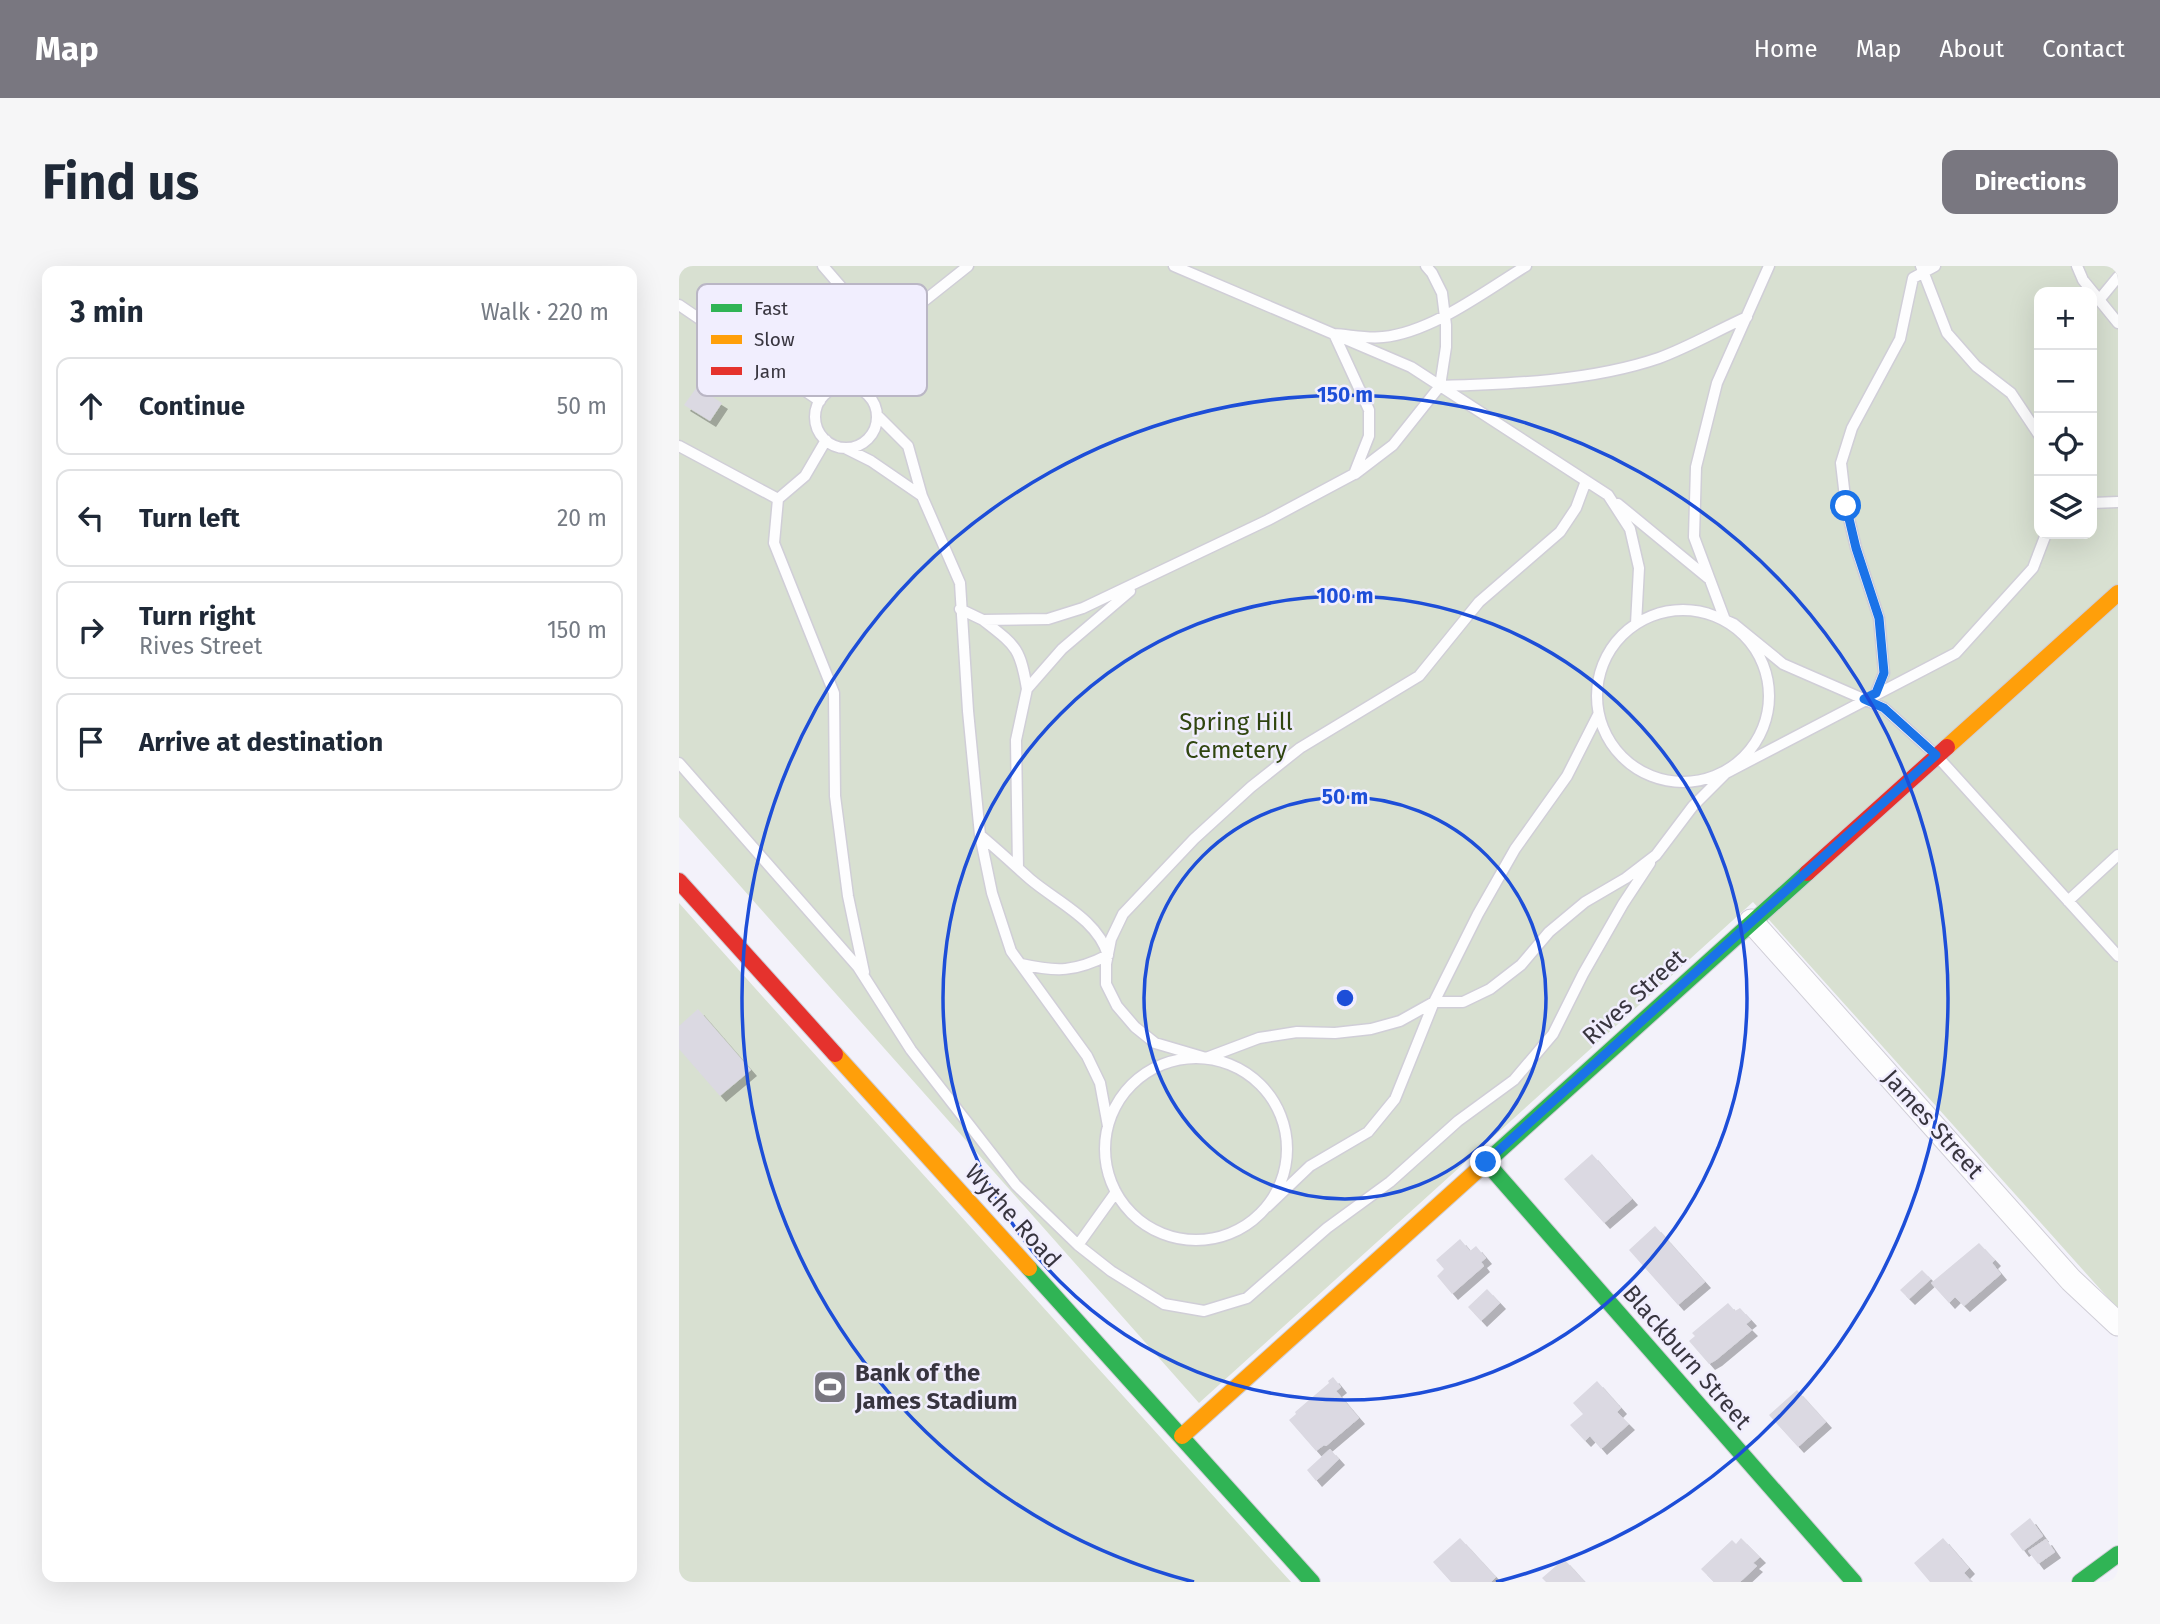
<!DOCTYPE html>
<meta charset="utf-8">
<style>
:root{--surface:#fff;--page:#f6f6f7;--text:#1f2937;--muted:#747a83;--line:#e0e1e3;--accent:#797780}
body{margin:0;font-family:"Fira Sans",sans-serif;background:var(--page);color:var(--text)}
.controls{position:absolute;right:21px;top:21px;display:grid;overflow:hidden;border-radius:14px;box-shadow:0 7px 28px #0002}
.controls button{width:63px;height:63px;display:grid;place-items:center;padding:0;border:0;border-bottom:2px solid var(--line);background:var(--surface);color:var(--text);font:35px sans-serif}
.stop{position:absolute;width:21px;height:21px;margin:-16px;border:5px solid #1a73e8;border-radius:50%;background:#fff}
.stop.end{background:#1a73e8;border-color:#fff;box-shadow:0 2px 7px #0008}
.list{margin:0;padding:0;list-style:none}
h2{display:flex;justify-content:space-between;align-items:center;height:91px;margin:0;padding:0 28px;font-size:30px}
h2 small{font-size:23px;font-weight:400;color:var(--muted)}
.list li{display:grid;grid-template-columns:46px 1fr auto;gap:21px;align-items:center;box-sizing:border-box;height:98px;margin:0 14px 14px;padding:0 14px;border:2px solid var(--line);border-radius:14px}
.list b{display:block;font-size:26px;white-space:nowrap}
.list p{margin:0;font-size:23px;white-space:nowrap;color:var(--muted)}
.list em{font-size:23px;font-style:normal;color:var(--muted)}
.icon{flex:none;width:38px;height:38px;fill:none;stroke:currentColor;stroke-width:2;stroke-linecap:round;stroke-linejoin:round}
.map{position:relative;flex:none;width:1439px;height:1316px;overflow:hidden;border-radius:14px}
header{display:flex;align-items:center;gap:42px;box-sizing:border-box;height:98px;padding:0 35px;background:var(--accent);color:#fff}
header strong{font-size:33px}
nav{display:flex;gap:38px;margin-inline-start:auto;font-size:24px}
.intro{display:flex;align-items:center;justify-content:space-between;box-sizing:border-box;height:168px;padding:0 42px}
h1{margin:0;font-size:49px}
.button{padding:18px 32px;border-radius:14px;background:var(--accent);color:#fff;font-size:24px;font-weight:700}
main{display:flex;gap:42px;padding:0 42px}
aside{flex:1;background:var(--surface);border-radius:14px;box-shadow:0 7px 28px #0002}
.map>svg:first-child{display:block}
.green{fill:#d8e0d1;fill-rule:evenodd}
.building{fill:#dbd9e2;filter:url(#shadow)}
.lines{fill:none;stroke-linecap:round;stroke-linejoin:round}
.lane-casing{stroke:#d0ced7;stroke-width:13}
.street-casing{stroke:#d0ced7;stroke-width:25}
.fast-casing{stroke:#d0ced7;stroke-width:18}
.slow-casing{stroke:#d0ced7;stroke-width:18}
.jam-casing{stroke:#d0ced7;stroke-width:18}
.lane{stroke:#fdfdfe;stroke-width:10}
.street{stroke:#fdfdfe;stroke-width:23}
.fast{stroke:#30b455;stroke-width:16}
.slow{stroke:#ff9f0a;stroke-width:16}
.jam{stroke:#e5322d;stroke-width:16}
.route{stroke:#1a73e8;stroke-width:9}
.ring{fill:none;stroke:#1d4ed8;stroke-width:3.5}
.labels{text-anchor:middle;stroke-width:5;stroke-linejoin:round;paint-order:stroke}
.park-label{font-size:24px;fill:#304510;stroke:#f1eefe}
.street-label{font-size:24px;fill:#38353f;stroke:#f1eefe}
.poi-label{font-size:24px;font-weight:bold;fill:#38353f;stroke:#f1eefe;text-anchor:start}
.key{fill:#f1eefe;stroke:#bab6c5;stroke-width:2}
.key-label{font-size:19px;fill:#38353f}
.centre{fill:#1d4ed8;stroke:#f1eefe;stroke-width:3.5}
.ring-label{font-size:21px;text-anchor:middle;font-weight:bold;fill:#1d4ed8;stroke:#f1eefe;stroke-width:5;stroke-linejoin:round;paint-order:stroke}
</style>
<header>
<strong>Map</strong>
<nav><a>Home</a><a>Map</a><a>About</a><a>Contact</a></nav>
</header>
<div class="intro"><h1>Find us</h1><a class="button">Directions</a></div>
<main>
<aside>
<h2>3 min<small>Walk · 220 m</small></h2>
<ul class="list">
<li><svg class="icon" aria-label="ahead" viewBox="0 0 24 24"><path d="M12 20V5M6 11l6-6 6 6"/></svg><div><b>Continue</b></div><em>50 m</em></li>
<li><svg class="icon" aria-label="left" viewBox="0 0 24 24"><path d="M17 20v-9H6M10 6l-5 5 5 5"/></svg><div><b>Turn left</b></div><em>20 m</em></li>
<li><svg class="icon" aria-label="right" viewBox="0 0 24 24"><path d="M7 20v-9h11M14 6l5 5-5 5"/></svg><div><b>Turn right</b><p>Rives Street</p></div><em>150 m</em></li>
<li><svg class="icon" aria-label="arrive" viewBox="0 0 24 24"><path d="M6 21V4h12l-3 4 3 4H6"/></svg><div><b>Arrive at destination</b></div></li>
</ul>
</aside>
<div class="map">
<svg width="1439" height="1316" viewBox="0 0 1439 1316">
<defs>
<filter id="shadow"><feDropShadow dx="6" dy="6" stdDeviation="0" flood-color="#0004"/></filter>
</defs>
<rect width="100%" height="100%" fill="#f3f2fa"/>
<!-- green -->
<path class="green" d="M0 0H1439V1043L1074 636 520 1137 0 551ZM1360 26H1413V268H1360Z
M0 637 84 731 612 1316H0Z"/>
<!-- building -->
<path class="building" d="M18 121 43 137 31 155 5 139Z
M19 743 72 804 41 830 0 783V760Z
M913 888 953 933 925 957 885 913Z
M976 960 1026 1016 999 1039 950 984Z
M781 973 791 985 797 980 807 992 802 996 805 1000 773 1028 758 1010 765 1003 757 994Z
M1300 977 1316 994 1313 997 1322 1008 1285 1040 1276 1031 1270 1037 1252 1017Z
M1243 1004 1252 1013 1230 1033 1221 1024Z
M808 1023 821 1037 802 1055 789 1041Z
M1049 1037 1056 1045 1061 1042 1072 1054 1067 1058 1073 1064 1037 1094 1030 1098 1010 1075 1016 1070 1013 1067Z
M654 1111 662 1121 657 1125 680 1152 647 1180 645 1179 637 1185 610 1154 617 1148 616 1146 650 1117 649 1115Z
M918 1115 942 1142 938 1146 950 1158 922 1183 911 1170 906 1175 891 1159 904 1148 894 1137Z
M1118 1124 1147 1156 1119 1181 1090 1149Z
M651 1183 660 1193 637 1215 628 1204Z
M1351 1252 1364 1270 1344 1285 1331 1268Z
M781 1272 817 1311 812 1316H772L754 1296Z
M1062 1272 1081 1291 1074 1297 1078 1300 1061 1316H1035L1022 1303 1053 1274 1057 1278Z
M1264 1272 1290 1302 1285 1307 1293 1316H1251L1235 1297Z
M1367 1273 1376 1286 1359 1298 1349 1285Z
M885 1293 906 1316H867L863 1312Z"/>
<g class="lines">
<!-- lane casing -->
<g class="lane-casing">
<path id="lane" d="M144 0 208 74
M495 0 732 101 929 229 951 263 960 302 957 358
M1090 0 1038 117 1017 201 1015 271 1046 354 1055 358 1104 398 1205 442 1257 489 1439 690
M1242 0 1268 67 1297 100 1332 127 1360 169
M1398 0 1404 14 1439 57
M1420 34 1439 11
M0 39 141 135
M761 120C832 118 913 115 980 92 1010 81 1039 64 1068 51
M136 151a31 31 0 1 1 62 0a31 31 0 1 1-62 0Z
M179 123 221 54 289 0
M198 149 229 180 243 230
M147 174 126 210 99 233 95 277 155 427 156 530 169 630 185 706
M0 180 99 233
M166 182 192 195 243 230 281 317 289 445 301 569 313 627 332 685 408 790 421 817 429 860
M676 208 714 179 761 120 767 81V59L763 27 753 7 747 0
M907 215 897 242 881 266 800 336 740 410 621 482 572 521 515 573 444 648 432 673 427 698V718L438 740 456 761 476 777 527 792 580 772 618 766 656 767 692 763 721 755 755 736H784L811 723 842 699 870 666 906 636 947 612 977 589 1014 540 1047 507 1277 387 1354 302 1367 268
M1413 237 1439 236
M939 238 1029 312
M281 343 304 354 369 353 404 342 589 254 675 208 690 170V144L655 68C671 69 689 73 704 71 753 66 806 25 847 0
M918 430a86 86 0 1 1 172 0a86 86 0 1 1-172 0Z
M304 354C337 380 341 381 348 423
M1197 427 1205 407 1200 352 1177 282 1167 240 1162 197 1173 162 1221 73 1234 12 1256 0
M0 497 179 701 232 784 337 919 399 979 432 1005 485 1038 525 1045 568 1032 648 962 711 916 779 855 835 814 874 768 904 708 944 638 971 597
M301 569C318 583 334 598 351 613 378 636 418 653 429 689 396 706 378 706 342 698
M339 602 337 474 348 423 383 383 451 325
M1389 635 1439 589
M426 883a91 91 0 1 1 182 0a91 91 0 1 1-182 0Z
M588 941 631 900 689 866 716 833 755 736 799 648 836 583 888 510 919 449
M399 979 437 926"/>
</g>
<!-- street casing -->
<g class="street-casing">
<path id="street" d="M1072 655 1392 1014 1439 1058"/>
</g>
<!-- fast casing -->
<g class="fast-casing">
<path id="fast" d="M807 896 1175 1316
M802 901 1128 607
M350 1002 633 1316
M1401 1316 1439 1288"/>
</g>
<!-- slow casing -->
<g class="slow-casing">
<path id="slow" d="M1268 481 1439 327
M156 788 350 1002
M503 1170 802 901"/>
</g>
<!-- jam casing -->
<g class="jam-casing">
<path id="jam" d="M1128 607 1268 481
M0 615 156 788"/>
</g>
<!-- lane -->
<use href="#lane" class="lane"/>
<!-- street -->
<use href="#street" class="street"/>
<!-- fast -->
<use href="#fast" class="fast"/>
<!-- slow -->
<use href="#slow" class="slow"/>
<!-- jam -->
<use href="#jam" class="jam"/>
</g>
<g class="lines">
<!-- route -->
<path class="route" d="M807 896 1257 489 1205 442 1185 433 1197 427 1205 407 1200 352 1177 282 1167 240"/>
</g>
<!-- distance rings -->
<g class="ring">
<circle cx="666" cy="732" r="201"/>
<circle cx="666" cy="732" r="402"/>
<path d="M515 1316A603 603 0 1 1 817 1316"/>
</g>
<!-- icons -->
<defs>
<g id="stadium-square" transform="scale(1.75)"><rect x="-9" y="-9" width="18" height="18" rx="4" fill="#797780" stroke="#f1eefe"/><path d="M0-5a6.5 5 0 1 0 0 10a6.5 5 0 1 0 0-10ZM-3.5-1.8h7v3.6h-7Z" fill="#fff"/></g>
</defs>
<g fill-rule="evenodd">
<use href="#stadium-square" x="151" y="1121"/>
</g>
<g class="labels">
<!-- park labels -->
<g class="park-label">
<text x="557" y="464">Spring Hill<tspan x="557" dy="28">Cemetery</tspan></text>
</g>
<!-- street labels -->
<g class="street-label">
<text transform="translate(955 731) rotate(-42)" y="8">Rives Street</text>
<text transform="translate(1254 858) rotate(48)" y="8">James Street</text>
<text transform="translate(334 950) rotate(48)" y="8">Wythe Road</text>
<text transform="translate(1008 1091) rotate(49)" y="8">Blackburn Street</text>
</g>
<!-- poi labels -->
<g class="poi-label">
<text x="176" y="1115">Bank of the<tspan x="176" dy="28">James Stadium</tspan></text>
</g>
</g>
<!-- legend -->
<rect x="18" y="18" width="230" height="112" rx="10" class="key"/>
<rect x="32" y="38" width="31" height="8" fill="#30b455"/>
<rect x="32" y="69" width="31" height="9" fill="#ff9f0a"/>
<rect x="32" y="101" width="31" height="8" fill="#e5322d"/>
<g class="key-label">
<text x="75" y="49">Fast</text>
<text x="75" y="80">Slow</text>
<text x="75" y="112">Jam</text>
</g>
<circle cx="666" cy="732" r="10" class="centre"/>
<g class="ring-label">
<text x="666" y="136">150 m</text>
<text x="666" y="337">100 m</text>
<text x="666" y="538">50 m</text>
</g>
</svg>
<div class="controls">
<button>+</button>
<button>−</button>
<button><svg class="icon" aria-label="locate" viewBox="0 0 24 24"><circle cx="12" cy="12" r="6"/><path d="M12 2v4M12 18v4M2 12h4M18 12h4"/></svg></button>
<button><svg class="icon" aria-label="layers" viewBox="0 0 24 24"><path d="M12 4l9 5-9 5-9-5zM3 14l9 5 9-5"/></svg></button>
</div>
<div class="stop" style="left:1167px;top:240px"></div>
<div class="stop end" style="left:807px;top:896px"></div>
</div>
</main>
